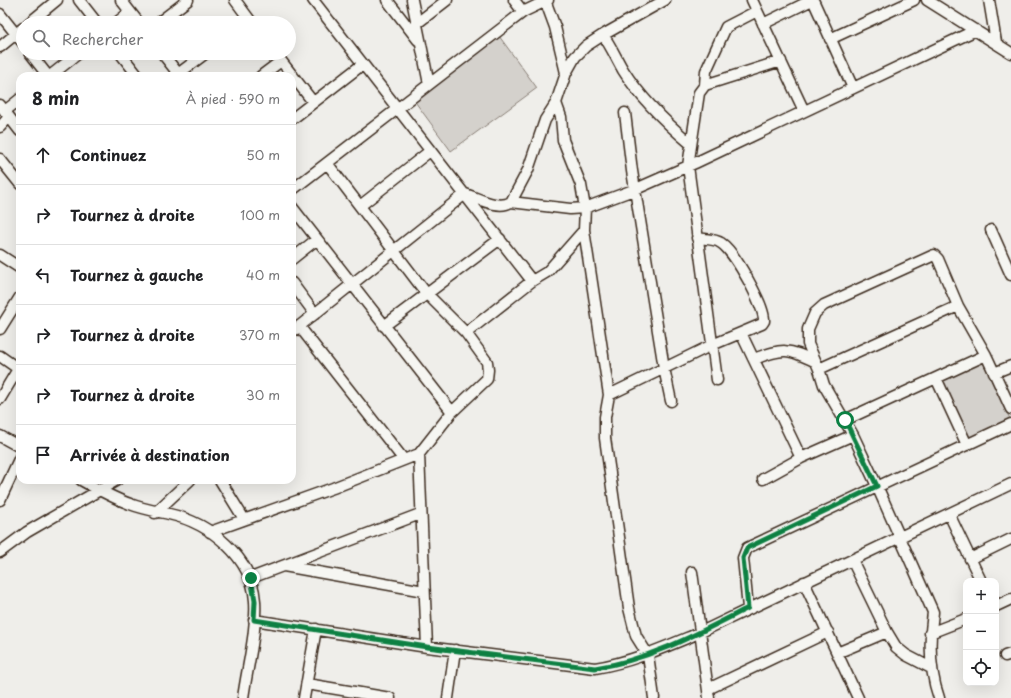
<!DOCTYPE html>
<html lang="fr">
<meta charset="utf-8">
<style>
:root{--surface:#fff;--page:#f2f2f2;--text:#202124;--muted:#757577;--line:#e0e0e0}
body{margin:0;font-family:"Playpen Sans",sans-serif;background:var(--page);color:var(--text)}
.controls{position:absolute;right:12px;bottom:12px;display:grid;overflow:hidden;border-radius:8px;box-shadow:0 4px 16px #0002}
.controls button{width:36px;height:36px;display:grid;place-items:center;padding:0;border:0;border-bottom:1px solid var(--line);background:var(--surface);color:var(--text);font:20px sans-serif}
.stop{position:absolute;width:12px;height:12px;margin:-9px;border:3px solid #0b8043;border-radius:50%;background:#fff}
.stop.end{background:#0b8043;border-color:#fff;box-shadow:0 1px 4px #0008}
.list{margin:0;padding:0;list-style:none}
h2{display:flex;justify-content:space-between;align-items:center;height:52px;margin:0;padding:0 16px;font-size:17px}
h2 small{font-size:13px;font-weight:400;color:var(--muted)}
.list li{display:grid;grid-template-columns:26px 1fr auto;gap:12px;align-items:center;box-sizing:border-box;height:60px;padding:0 16px;border-top:1px solid var(--line)}
.list b{display:block;font-size:15px;white-space:nowrap}
.list em{font-size:13px;font-style:normal;color:var(--muted)}
.icon{flex:none;width:22px;height:22px;fill:none;stroke:currentColor;stroke-width:2;stroke-linecap:round;stroke-linejoin:round}
.map{position:relative;flex:none;width:1011px;height:698px;overflow:hidden}
.search{position:absolute;background:var(--surface);box-shadow:0 4px 16px #0002;left:16px;top:16px;width:280px;height:44px;display:flex;align-items:center;gap:10px;box-sizing:border-box;padding:0 14px;border-radius:22px;color:var(--muted);font-size:15px}
.panel{position:absolute;background:var(--surface);box-shadow:0 4px 16px #0002;left:16px;top:72px;width:280px;height:412px;border-radius:12px}
.map>svg:first-child{display:block}
.pitch{fill:#d4d1cc;stroke:#887e75}
.lines{fill:none;stroke-linecap:round;stroke-linejoin:round}
.minor-casing{stroke:#3b2a1e;stroke-width:13}
.minor{stroke:#f6f6f2;stroke-width:10}
.route{stroke:#0b8043;stroke-width:5}
</style>
<div class="map">
<svg width="1011" height="698" viewBox="0 0 1011 698">
<rect width="100%" height="100%" fill="#efeeea"/>
<filter id="ink" filterUnits="userSpaceOnUse"><feTurbulence type="fractalNoise" baseFrequency=".025" numOctaves="2"/><feDisplacementMap in="SourceGraphic" scale="8" xChannelSelector="R" yChannelSelector="G"/><feConvolveMatrix kernelMatrix="1 2 1 2 8 2 1 2 1" color-interpolation-filters="sRGB"/></filter>
<g filter="url(#ink)">
<!-- pitch -->
<path class="pitch" d="M499 36 537 88 451 151 413 99Z
M981 358 1011 421 970 440 940 377Z"/>
<g class="lines">
<!-- minor casing -->
<g class="minor-casing">
<path id="minor" d="M79 0 97 23
M121 0 139 23
M235 0 252 23
M313 0 532 281
M387 0 418 40
M412 0 429 84
M514 0 523 12
M545 0 555 27 566 73
M752 0 804 111
M813 0 853 88
M927 0 1011 53
M989 0 996 42
M0 14 23 43
M29 23 57 0
M116 23 130 12
M158 23 188 0
M416 24 447 0
M763 24 812 0
M603 35C611 46 616 58 623 70 641 99 665 122 691 144
M830 39 914 0
M0 47 23 28
M30 53 48 76
M120 53 138 76
M162 53 180 76
M275 53 313 102
M178 74 206 53
M50 76 79 53
M261 76 281 61
M705 85 706 71 726 27 757 11
M556 103 561 117 563 140 581 185 585 208 584 230 609 395 605 417V438L629 608 636 636 648 655 654 698
M0 105 20 131
M5 111 20 99
M625 113 632 171 664 368 671 401
M292 119 363 64
M0 127 9 117
M0 159 20 184
M292 190 523 12 548 0
M511 202 570 209 585 208 636 189 695 163 976 30
M360 206 430 151
M292 207 452 412
M991 230 1011 275
M0 255 20 268
M292 259 317 239
M292 283 315 314
M299 326 404 460
M384 326 500 239
M0 329 20 297
M292 332 465 194C478 198 498 210 511 202L528 170 545 120 556 103 566 73 575 57 586 46 603 35 665 0
M466 333 532 281 547 272 584 230
M741 333 801 458
M0 356 20 370
M754 359C784 348 787 348 816 362
M819 369 958 306
M994 373 1011 366
M936 378 967 445
M717 380 688 166 699 93 705 85 781 61
M609 395 712 345 762 324 764 321C765 306 734 251 721 243 716 239 704 239 697 238
M0 399 18 369
M845 420 986 355
M0 436 20 447
M419 454 427 647
M763 479 801 458 853 435
M81 480C97 489 113 498 130 504 143 509 155 511 169 514 210 523 252 557 255 601 257 632 247 668 243 698
M220 480 244 519
M0 500 20 457
M155 513 190 480
M949 514 981 581
M210 532 333 488 419 454 452 412 487 379 488 370 487 362 466 333 426 293 327 163
M0 552 27 532 117 480
M970 559 1011 539
M852 560 887 632 896 647 906 655 931 668
M284 566 424 591
M692 572 709 698
M251 578 420 514
M804 582 858 698
M996 606 1011 599
M748 608 743 558 747 548 1011 424
M254 620 427 647 595 668C632 662 665 647 699 633L1011 484
M930 633 966 619
M837 653 887 632
M1005 656 1011 654
M307 684 390 698
M708 689 828 632
M304 698 316 629
M448 698 455 650
M939 698C929 670 929 641 933 612L877 486 853 435 824 385 819 369 808 344V329L815 313 824 305 934 255 938 259 958 306 986 355 1011 409"/>
</g>
<!-- minor -->
<use href="#minor" class="minor"/>
</g>
</g>
<g class="lines" filter="url(#ink)">
<!-- route -->
<path class="route" d="M251 578 255 601 254 620 427 647 595 668C650 660 699 633 748 608L743 558 747 548 877 486 845 420"/>
</g>
</svg>
<div class="controls">
<button>+</button>
<button>−</button>
<button><svg class="icon" aria-label="locate" viewBox="0 0 24 24"><circle cx="12" cy="12" r="6"/><path d="M12 2v4M12 18v4M2 12h4M18 12h4"/></svg></button>
</div>
<div class="stop" style="left:845px;top:420px"></div>
<div class="stop end" style="left:251px;top:578px"></div>
<div class="search"><svg class="icon" aria-label="search" viewBox="0 0 24 24"><circle cx="10" cy="10" r="6"/><path d="M15 15l6 6"/></svg>Rechercher</div>
<section class="panel">
<h2>8 min<small>À pied · 590 m</small></h2>
<ul class="list">
<li><svg class="icon" aria-label="ahead" viewBox="0 0 24 24"><path d="M12 20V5M6 11l6-6 6 6"/></svg><div><b>Continuez</b></div><em>50 m</em></li>
<li><svg class="icon" aria-label="right" viewBox="0 0 24 24"><path d="M7 20v-9h11M14 6l5 5-5 5"/></svg><div><b>Tournez à droite</b></div><em>100 m</em></li>
<li><svg class="icon" aria-label="left" viewBox="0 0 24 24"><path d="M17 20v-9H6M10 6l-5 5 5 5"/></svg><div><b>Tournez à gauche</b></div><em>40 m</em></li>
<li><svg class="icon" aria-label="right" viewBox="0 0 24 24"><path d="M7 20v-9h11M14 6l5 5-5 5"/></svg><div><b>Tournez à droite</b></div><em>370 m</em></li>
<li><svg class="icon" aria-label="right" viewBox="0 0 24 24"><path d="M7 20v-9h11M14 6l5 5-5 5"/></svg><div><b>Tournez à droite</b></div><em>30 m</em></li>
<li><svg class="icon" aria-label="arrive" viewBox="0 0 24 24"><path d="M6 21V4h12l-3 4 3 4H6"/></svg><div><b>Arrivée à destination</b></div></li>
</ul>
</section>
</div>
